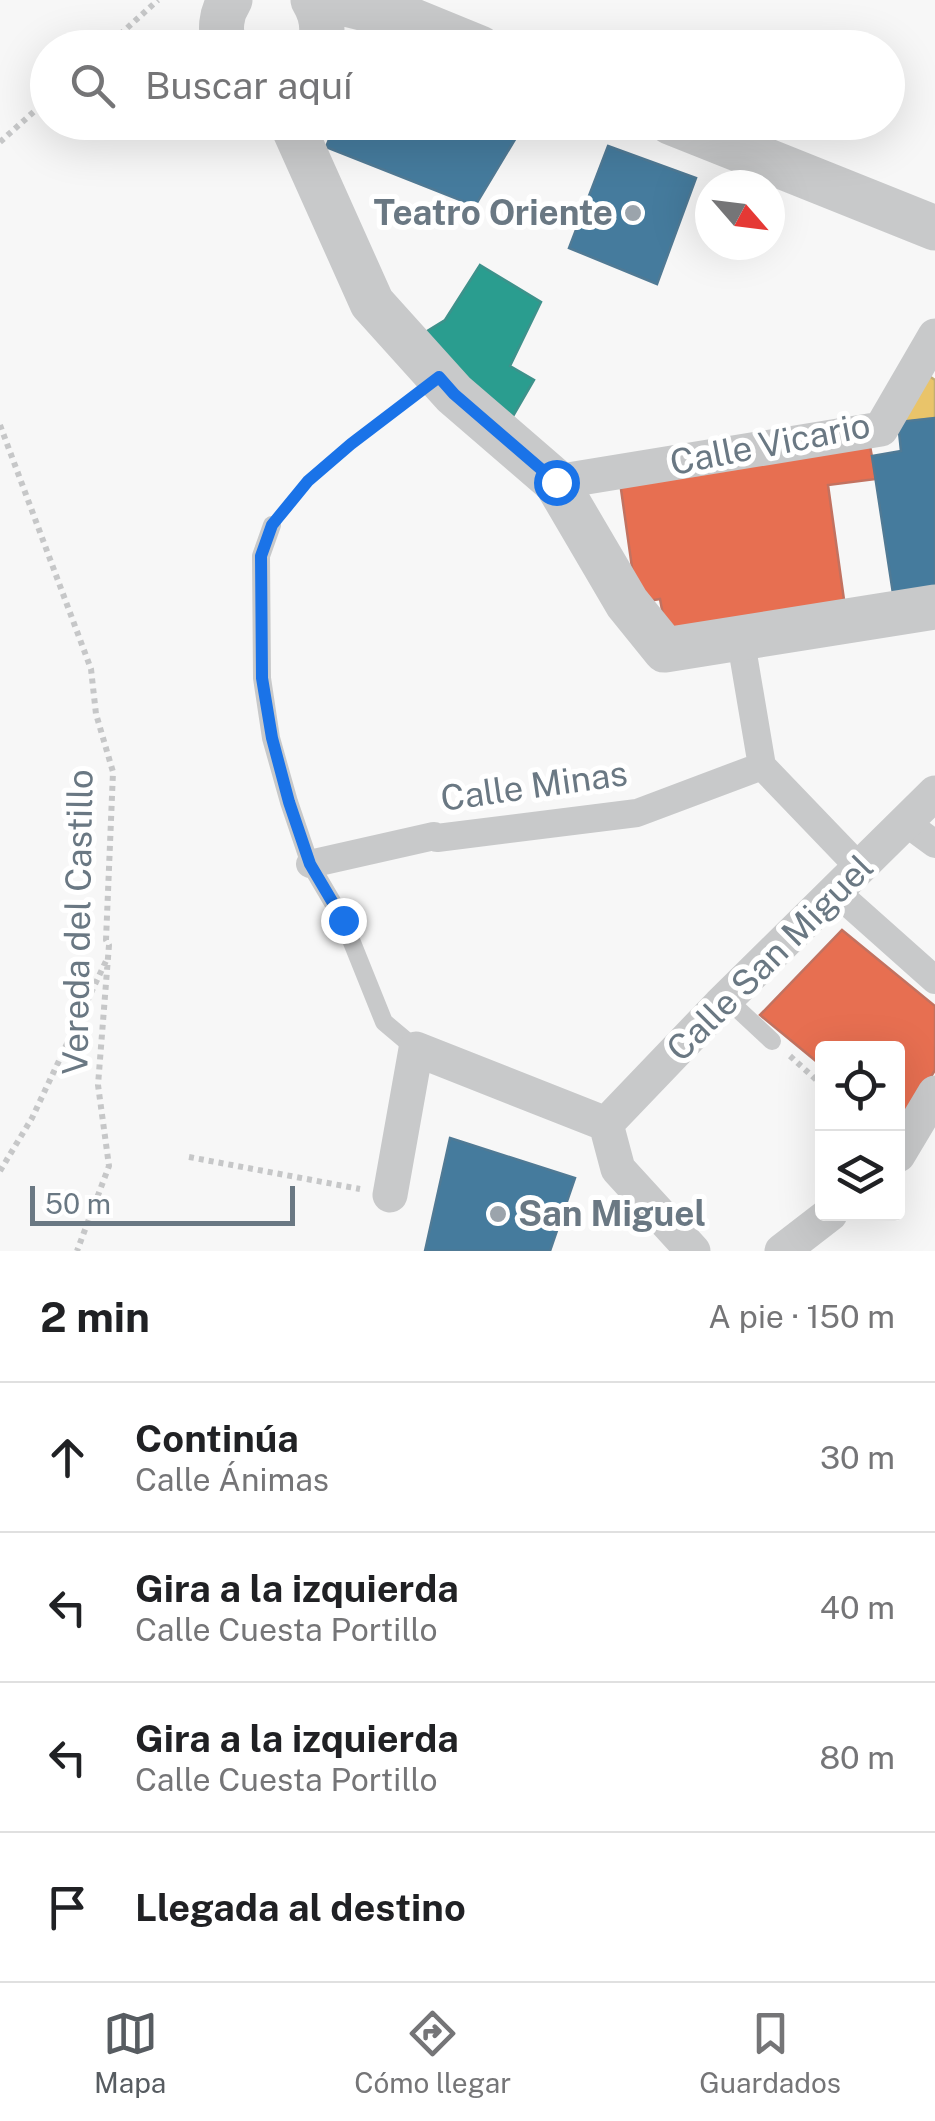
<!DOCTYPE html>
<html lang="es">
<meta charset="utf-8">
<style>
:root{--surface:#fff;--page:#f6f6f6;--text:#202124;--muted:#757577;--line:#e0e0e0;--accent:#575c61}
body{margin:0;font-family:"Public Sans",sans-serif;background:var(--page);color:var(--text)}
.controls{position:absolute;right:30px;bottom:30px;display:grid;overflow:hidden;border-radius:10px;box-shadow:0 10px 40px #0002}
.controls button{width:90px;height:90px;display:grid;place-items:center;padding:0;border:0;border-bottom:2px solid var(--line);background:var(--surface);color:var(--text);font:50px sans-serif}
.compass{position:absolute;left:695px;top:170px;width:90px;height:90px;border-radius:50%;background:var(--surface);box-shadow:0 10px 40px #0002;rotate:118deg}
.scale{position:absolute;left:30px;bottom:25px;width:265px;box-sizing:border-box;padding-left:10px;border:5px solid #6a7883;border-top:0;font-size:28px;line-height:35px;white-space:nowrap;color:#6a7883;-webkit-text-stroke:8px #fff;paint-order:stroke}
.stop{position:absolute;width:30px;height:30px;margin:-22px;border:8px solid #1a73e8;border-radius:50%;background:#fff}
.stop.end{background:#1a73e8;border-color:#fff;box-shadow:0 2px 10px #0008}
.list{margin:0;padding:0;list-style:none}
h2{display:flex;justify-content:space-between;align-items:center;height:130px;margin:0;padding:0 40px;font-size:42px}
h2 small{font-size:32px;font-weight:400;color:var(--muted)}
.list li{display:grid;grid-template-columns:65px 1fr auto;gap:30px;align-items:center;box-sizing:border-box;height:150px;padding:0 40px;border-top:2px solid var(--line)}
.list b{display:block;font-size:38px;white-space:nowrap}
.list p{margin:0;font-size:32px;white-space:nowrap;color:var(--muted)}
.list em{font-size:32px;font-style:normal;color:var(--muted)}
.icon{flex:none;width:55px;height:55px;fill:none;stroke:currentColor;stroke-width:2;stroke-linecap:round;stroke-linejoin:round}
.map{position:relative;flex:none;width:935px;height:1251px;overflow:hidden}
.search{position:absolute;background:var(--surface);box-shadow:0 10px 40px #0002;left:30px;right:30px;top:30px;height:110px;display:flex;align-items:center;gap:25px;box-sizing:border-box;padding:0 35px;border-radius:55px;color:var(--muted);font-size:38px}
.sheet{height:730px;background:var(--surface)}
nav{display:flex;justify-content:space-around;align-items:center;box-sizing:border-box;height:140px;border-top:2px solid var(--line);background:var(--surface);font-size:28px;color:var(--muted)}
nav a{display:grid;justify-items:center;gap:5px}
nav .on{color:var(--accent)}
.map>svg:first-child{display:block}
.homes{fill:#e9c46a;stroke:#c3ad72;stroke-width:2.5}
.shops{fill:#e76f51;stroke:#c27260;stroke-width:2.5}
.schools{fill:#2a9d8f;stroke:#3d928b;stroke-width:2.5}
.public{fill:#457b9d;stroke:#507a95;stroke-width:2.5}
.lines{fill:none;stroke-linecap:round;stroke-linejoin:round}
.path{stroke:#c6c7c8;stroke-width:6;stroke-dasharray:5 5;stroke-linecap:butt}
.service{stroke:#c8c9ca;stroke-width:18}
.pedestrian{stroke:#c8c9ca;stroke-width:28}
.minor{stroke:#c8c9ca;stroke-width:35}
.tertiary{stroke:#c8c9ca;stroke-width:45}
.route{stroke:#1a73e8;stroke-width:12}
.poi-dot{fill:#9ba4ac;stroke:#fff;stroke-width:4}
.labels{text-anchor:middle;stroke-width:10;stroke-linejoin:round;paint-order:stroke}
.poi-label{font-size:35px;font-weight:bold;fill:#6a7883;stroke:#fff;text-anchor:end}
.street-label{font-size:35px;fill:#6a7883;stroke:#fff}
</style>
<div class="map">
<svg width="935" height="1251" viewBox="0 0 935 1251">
<rect width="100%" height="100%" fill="#f7f7f7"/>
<!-- homes -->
<path class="homes" d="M929 376 935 380V418L903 422Z"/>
<!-- shops -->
<path class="shops" d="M870 446 876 479 828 485 845 607 666 631 660 599 637 603 620 482Z
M842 930 935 1006V1070L899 1130 898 1048H822V1066L760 1015Z"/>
<!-- schools -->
<path class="schools" d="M480 265 541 302 510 366 534 380 509 423 416 338 445 320Z"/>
<!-- public -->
<path class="public" d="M336 122H498L496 127 517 136 475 206 326 147Z
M608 146 696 178 657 284 569 248Z
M935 418V594L894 600 872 456 901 451 898 422Z
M450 1138 575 1178 550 1251H425Z"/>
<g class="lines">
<!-- path -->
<path class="path" d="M105 48 158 0
M0 142 48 99
M0 425 91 669 96 714 113 772 106 940 109 945 98 1085 109 1166 77 1251
M285 509C322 465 366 433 411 399
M790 1056 822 1085
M189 1157 360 1189
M0 1171 32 1118 106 961"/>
<!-- service -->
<path class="service" d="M272 525 261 556 262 678 271 738 289 802 310 864 343 920 384 1022 416 1049
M727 999 772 1041"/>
<!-- pedestrian -->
<path class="pedestrian" d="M740 636 762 766 859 867
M905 822 935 844
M310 864 434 836 437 838 637 813 762 766
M835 891 935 980"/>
<!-- minor -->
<path class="minor" d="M556 482 881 429 935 336
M606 1124 720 1005 935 793
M606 1124 618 1169 693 1251
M898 1155 935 1093
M390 1195 416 1049 606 1124
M782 1251 830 1214"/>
<!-- tertiary -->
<path class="tertiary" d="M313 0C322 15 325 31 318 48
M329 0 414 21 480 48
M224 48C220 30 220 15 230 0
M291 122 372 303 454 394 556 482 627 603 665 650 935 607
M670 122 935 228"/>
</g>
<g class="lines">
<!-- route -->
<path class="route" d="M343 920 310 864 289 802 272 738 262 678 261 556 272 525 308 481 351 444 439 377 454 394 556 482"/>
</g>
<!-- markers -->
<g class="poi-dot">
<circle cx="633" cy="213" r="10"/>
<circle cx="498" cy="1214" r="10"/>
</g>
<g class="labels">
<!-- poi labels -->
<g class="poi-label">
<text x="613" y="225">Teatro Oriente</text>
<text x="518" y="1226" text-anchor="start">San Miguel</text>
</g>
<!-- street labels -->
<g class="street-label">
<text transform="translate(770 444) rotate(-11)" y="12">Calle Vicario</text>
<text transform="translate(534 786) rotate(-8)" y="12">Calle Minas</text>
<text transform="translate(78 922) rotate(-89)" y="12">Vereda del Castillo</text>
<text transform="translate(770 958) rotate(-45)" y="12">Calle San Miguel</text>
</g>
</g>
</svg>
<div class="controls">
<button><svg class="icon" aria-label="locate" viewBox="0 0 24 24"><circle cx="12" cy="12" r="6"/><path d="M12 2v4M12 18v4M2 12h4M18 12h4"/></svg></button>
<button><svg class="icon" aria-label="layers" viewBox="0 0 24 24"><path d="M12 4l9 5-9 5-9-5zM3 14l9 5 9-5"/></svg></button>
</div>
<svg class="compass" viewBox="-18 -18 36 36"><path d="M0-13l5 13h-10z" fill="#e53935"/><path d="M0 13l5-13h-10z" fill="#757577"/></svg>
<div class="scale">50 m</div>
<div class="stop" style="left:556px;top:482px"></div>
<div class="stop end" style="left:343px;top:920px"></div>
<div class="search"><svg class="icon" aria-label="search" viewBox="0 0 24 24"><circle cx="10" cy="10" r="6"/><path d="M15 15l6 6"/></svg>Buscar aquí</div>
</div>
<section class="sheet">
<h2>2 min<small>A pie · 150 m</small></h2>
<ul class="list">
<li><svg class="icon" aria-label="ahead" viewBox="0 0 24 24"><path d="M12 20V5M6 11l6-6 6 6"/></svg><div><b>Continúa</b><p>Calle Ánimas</p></div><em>30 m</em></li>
<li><svg class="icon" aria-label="left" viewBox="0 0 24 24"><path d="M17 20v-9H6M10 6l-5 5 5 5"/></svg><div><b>Gira a la izquierda</b><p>Calle Cuesta Portillo</p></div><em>40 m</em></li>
<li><svg class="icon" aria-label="left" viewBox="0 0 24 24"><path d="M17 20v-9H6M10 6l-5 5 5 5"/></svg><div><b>Gira a la izquierda</b><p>Calle Cuesta Portillo</p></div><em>80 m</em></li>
<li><svg class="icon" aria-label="arrive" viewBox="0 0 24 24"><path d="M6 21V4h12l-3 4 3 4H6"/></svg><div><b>Llegada al destino</b></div></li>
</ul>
</section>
<nav>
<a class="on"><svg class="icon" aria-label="map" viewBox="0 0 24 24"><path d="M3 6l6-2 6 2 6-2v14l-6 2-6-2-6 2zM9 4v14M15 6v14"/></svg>Mapa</a>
<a><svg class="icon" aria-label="directions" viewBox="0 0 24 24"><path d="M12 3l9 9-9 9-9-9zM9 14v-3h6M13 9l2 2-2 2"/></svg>Cómo llegar</a>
<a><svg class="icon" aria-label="saved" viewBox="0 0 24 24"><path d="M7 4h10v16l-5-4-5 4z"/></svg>Guardados</a>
</nav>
